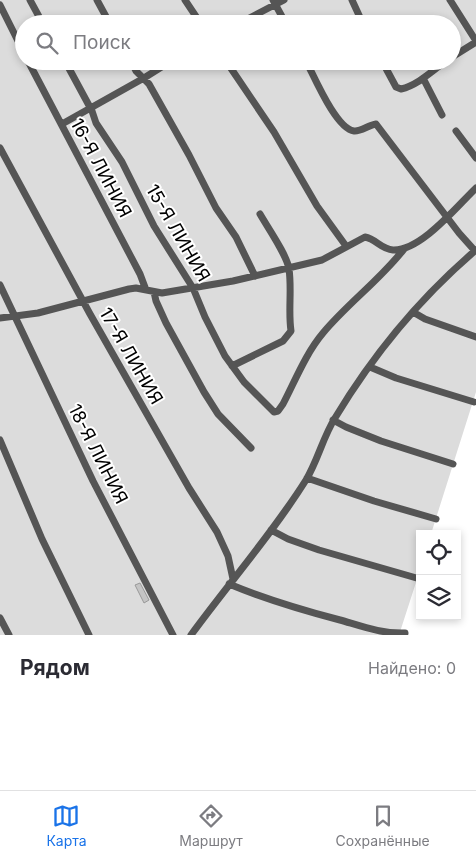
<!DOCTYPE html>
<html lang="ru">
<meta charset="utf-8">
<style>
:root{--surface:#fff;--page:#f2f2f3;--text:#2b2b33;--muted:#7c7c81;--line:#e1e1e2;--accent:#1a73e8}
body{margin:0;font-family:Inter,sans-serif;background:var(--page);color:var(--text)}
.controls{position:absolute;right:15px;bottom:15px;display:grid;overflow:hidden;border-radius:0px;box-shadow:0 2px 8px #0003}
.controls button{width:45px;height:45px;display:grid;place-items:center;padding:0;border:0;border-bottom:1px solid var(--line);background:var(--surface);color:var(--text);font:25px sans-serif}
.list{margin:0;padding:0;list-style:none}
h2{display:flex;justify-content:space-between;align-items:center;height:65px;margin:0;padding:0 20px;font-size:21px}
h2 small{font-size:16px;font-weight:400;color:var(--muted)}
.icon{flex:none;width:28px;height:28px;fill:none;stroke:currentColor;stroke-width:2;stroke-linecap:round;stroke-linejoin:round}
.map{position:relative;flex:none;width:476px;height:635px;overflow:hidden}
.search{position:absolute;background:var(--surface);box-shadow:0 2px 8px #0003;left:15px;right:15px;top:15px;height:55px;display:flex;align-items:center;gap:12px;box-sizing:border-box;padding:0 18px;border-radius:28px;color:var(--muted);font-size:19px}
.sheet{height:155px;background:var(--surface)}
nav{display:flex;justify-content:space-around;align-items:center;box-sizing:border-box;height:70px;border-top:1px solid var(--line);background:var(--surface);font-size:14px;color:var(--muted)}
nav a{display:grid;justify-items:center;gap:2px}
nav .on{color:var(--accent)}
.map>svg:first-child{display:block}
.green{fill:#dcdcdc;fill-rule:evenodd}
.building{fill:#c4c4c4;stroke:#999}
.lines{fill:none;stroke-linecap:round;stroke-linejoin:round}
.minor{stroke:#555;stroke-width:7}
.labels{text-anchor:middle;stroke-width:4;stroke-linejoin:round;paint-order:stroke}
.street-label{font-size:18px;fill:#000;stroke:#fff}
</style>
<div class="map">
<svg width="476" height="635" viewBox="0 0 476 635">
<rect width="100%" height="100%" fill="#fff"/>
<!-- green -->
<path class="green" d="M0 0H476V392L431 534H420V570L399 635H0ZM24 24H452V61H24Z"/>
<!-- building -->
<path class="building" d="M140 583 149 600 144 603 135 585Z"/>
<g class="lines">
<!-- minor -->
<path class="minor" d="M30 0 43 24
M97 0 110 24
M185 0 201 24
M273 0 286 24
M352 0 363 24
M450 0 476 41
M0 5 24 53
M238 24 284 0
M452 57 476 42
M28 61 140 274 146 290
M65 61 92 111 96 123 122 162 154 226 193 288 205 317 225 356 244 382 274 412 278 411 283 404C295 381 306 353 323 333 348 303 380 280 404 249
M131 61 136 71 149 84 189 155 216 208 236 237 255 276
M226 61 274 132 317 206 346 246
M306 61C314 76 336 129 354 131 360 132 369 125 376 124L459 233 475 251
M382 61 396 87 401 89C418 85 432 71 446 61
M423 78 442 115
M62 124 144 78 171 61
M456 131 476 158
M0 148 90 314 189 488 217 532 228 556 233 579
M0 285 93 481 173 635
M154 292 156 301 166 323 204 392 218 414 251 448
M413 312 425 319 476 337
M0 318 38 313 129 289 136 288 162 293 233 281 322 260 365 237C376 239 381 249 393 250 421 251 457 206 476 188
M232 366 283 341 291 331C288 311 292 290 289 269 287 255 268 228 260 214
M370 367 396 378 474 402
M333 420 346 427 381 441 453 464
M0 440 42 539 89 635
M307 478 374 501 436 519
M271 530 288 539 319 550 420 579
M229 584C265 599 302 610 340 620 361 626 382 634 405 633
M0 618 9 635
M191 635C229 583 272 534 306 480 318 460 323 437 335 418 373 355 421 297 476 250"/>
</g>
<g class="labels">
<!-- street labels -->
<g class="street-label">
<text transform="translate(101 168) rotate(62)" y="6">16-Я ЛИНИЯ</text>
<text transform="translate(178 233) rotate(60)" y="6">15-Я ЛИНИЯ</text>
<text transform="translate(131 356) rotate(60)" y="6">17-Я ЛИНИЯ</text>
<text transform="translate(98 454) rotate(63)" y="6">18-Я ЛИНИЯ</text>
</g>
</g>
</svg>
<div class="controls">
<button><svg class="icon" aria-label="locate" viewBox="0 0 24 24"><circle cx="12" cy="12" r="6"/><path d="M12 2v4M12 18v4M2 12h4M18 12h4"/></svg></button>
<button><svg class="icon" aria-label="layers" viewBox="0 0 24 24"><path d="M12 4l9 5-9 5-9-5zM3 14l9 5 9-5"/></svg></button>
</div>
<div class="search"><svg class="icon" aria-label="search" viewBox="0 0 24 24"><circle cx="10" cy="10" r="6"/><path d="M15 15l6 6"/></svg>Поиск</div>
</div>
<section class="sheet">
<h2>Рядом<small>Найдено: 0</small></h2>
<ul class="list">
</ul>
</section>
<nav>
<a class="on"><svg class="icon" aria-label="map" viewBox="0 0 24 24"><path d="M3 6l6-2 6 2 6-2v14l-6 2-6-2-6 2zM9 4v14M15 6v14"/></svg>Карта</a>
<a><svg class="icon" aria-label="directions" viewBox="0 0 24 24"><path d="M12 3l9 9-9 9-9-9zM9 14v-3h6M13 9l2 2-2 2"/></svg>Маршрут</a>
<a><svg class="icon" aria-label="saved" viewBox="0 0 24 24"><path d="M7 4h10v16l-5-4-5 4z"/></svg>Сохранённые</a>
</nav>
